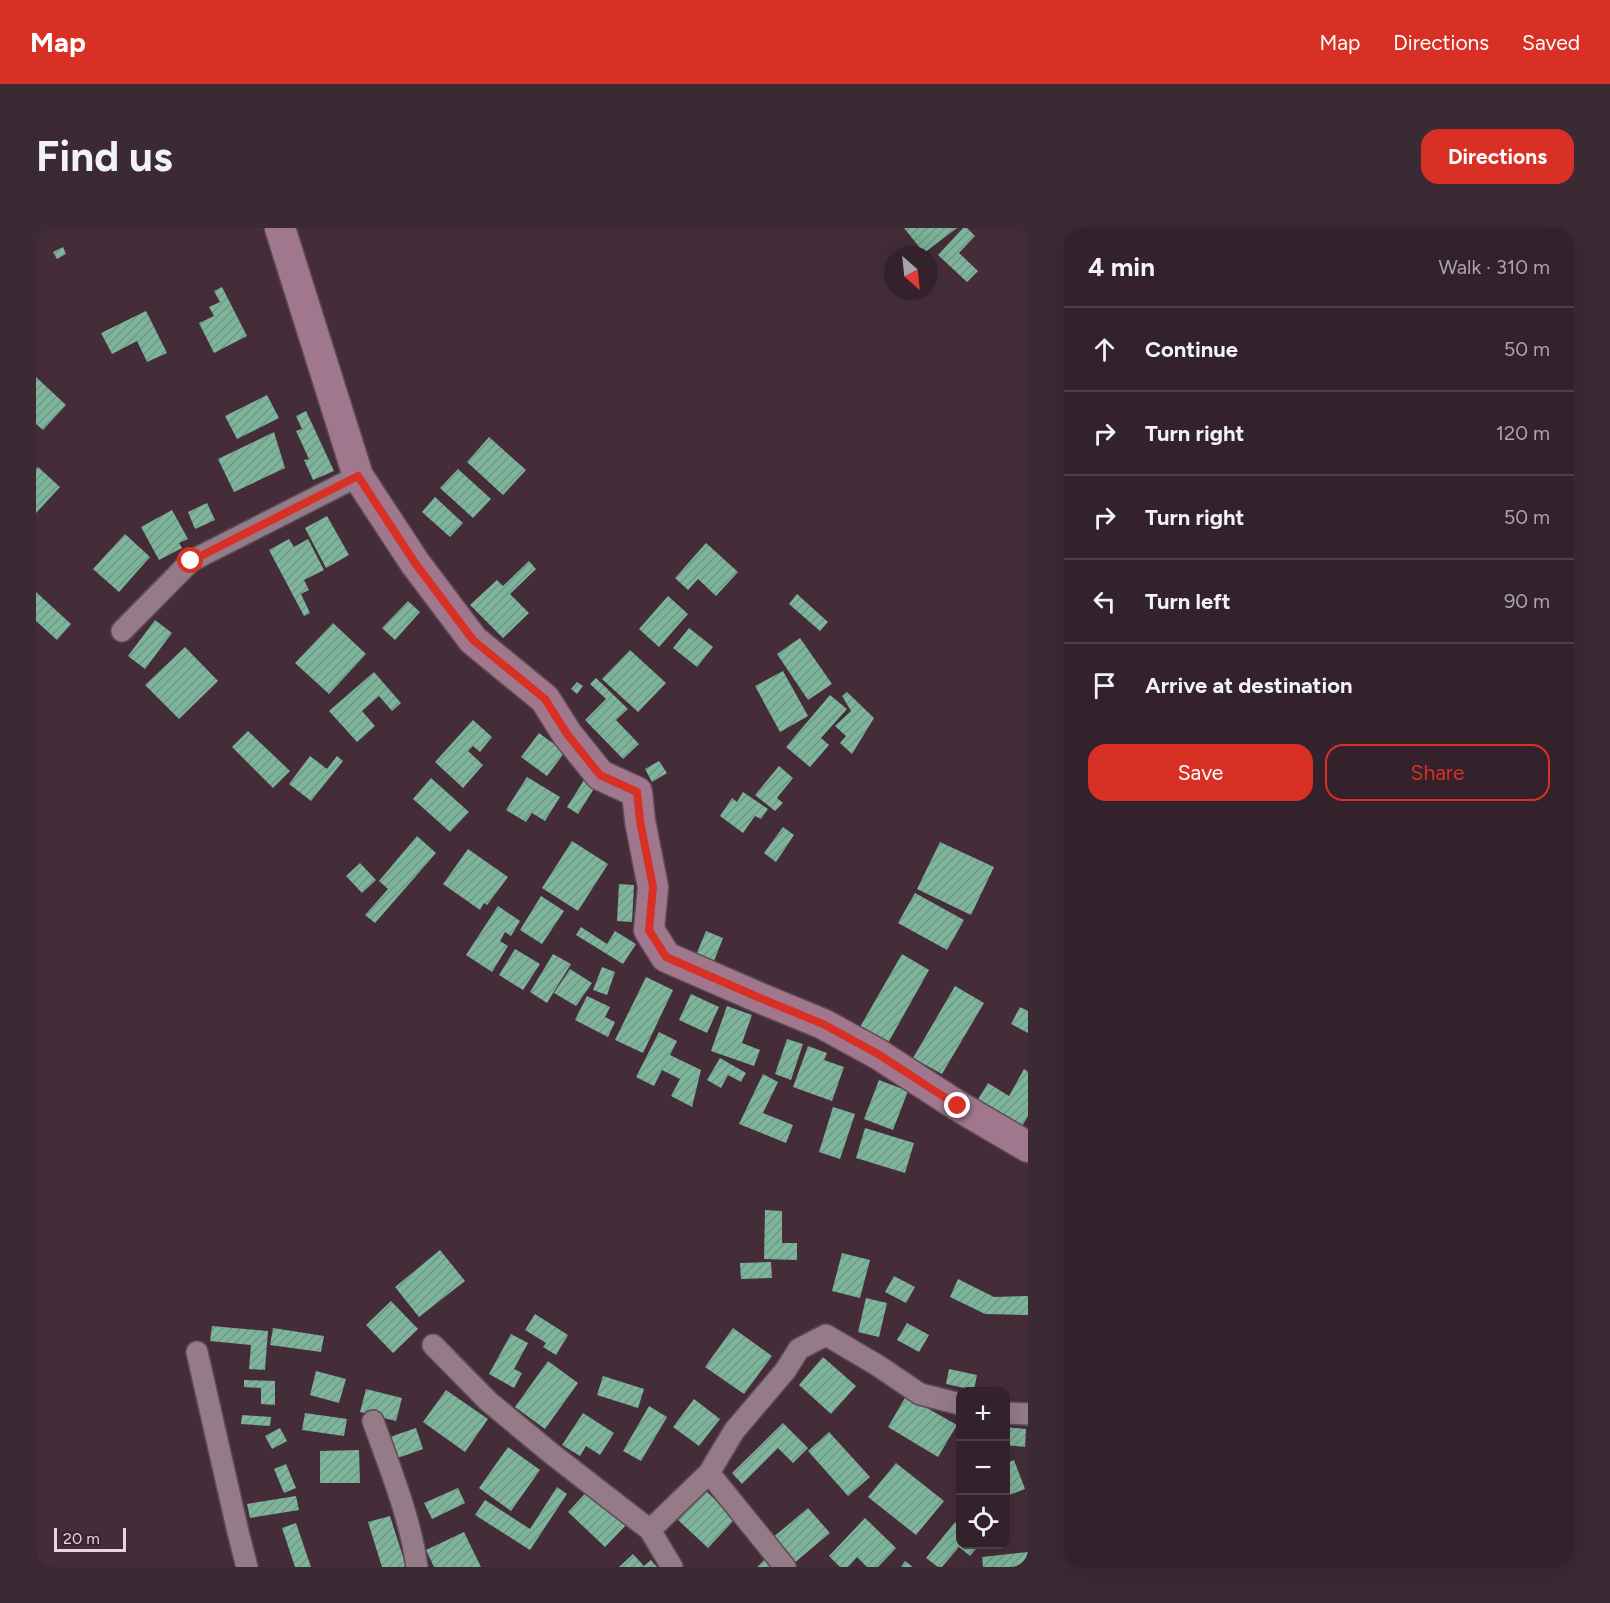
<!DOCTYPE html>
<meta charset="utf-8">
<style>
:root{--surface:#33222b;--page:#3b2a33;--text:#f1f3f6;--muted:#a9a4a9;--line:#4e3f47;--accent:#d93025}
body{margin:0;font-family:Figtree,sans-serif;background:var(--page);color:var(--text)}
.controls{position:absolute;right:18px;bottom:18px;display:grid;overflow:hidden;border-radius:12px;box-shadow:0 6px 24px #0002}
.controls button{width:54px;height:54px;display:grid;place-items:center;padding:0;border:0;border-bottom:2px solid var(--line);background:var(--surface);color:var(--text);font:30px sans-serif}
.compass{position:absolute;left:848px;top:18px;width:54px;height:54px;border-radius:50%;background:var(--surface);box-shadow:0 6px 24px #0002;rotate:153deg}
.scale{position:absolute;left:18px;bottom:15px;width:72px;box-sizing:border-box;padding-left:6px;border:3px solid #e5d6dd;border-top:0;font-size:16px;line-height:21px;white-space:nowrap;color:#e5d6dd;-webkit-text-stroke:4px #39232e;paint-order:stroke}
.stop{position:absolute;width:18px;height:18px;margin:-14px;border:4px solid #d93025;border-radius:50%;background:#fff}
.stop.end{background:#d93025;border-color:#fff;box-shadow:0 2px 6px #0008}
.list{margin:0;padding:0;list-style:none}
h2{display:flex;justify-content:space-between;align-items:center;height:78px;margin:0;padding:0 24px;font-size:26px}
h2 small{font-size:20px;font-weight:400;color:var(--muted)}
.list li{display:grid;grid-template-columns:39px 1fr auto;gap:18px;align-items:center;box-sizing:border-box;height:84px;padding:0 24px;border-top:2px solid var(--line)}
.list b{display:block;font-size:22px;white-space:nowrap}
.list em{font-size:20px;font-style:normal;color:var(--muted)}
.actions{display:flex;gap:12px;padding:18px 24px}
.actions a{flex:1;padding:14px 0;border:2px solid var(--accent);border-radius:18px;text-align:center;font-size:21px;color:var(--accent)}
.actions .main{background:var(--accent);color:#fff}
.icon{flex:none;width:33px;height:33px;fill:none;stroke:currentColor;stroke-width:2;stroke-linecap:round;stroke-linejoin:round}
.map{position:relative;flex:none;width:992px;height:1339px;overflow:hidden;border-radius:18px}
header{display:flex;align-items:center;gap:36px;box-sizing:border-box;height:84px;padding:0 30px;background:var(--accent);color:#fff}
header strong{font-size:28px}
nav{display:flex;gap:33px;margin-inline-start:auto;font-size:21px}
.intro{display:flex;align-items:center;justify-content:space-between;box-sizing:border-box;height:144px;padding:0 36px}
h1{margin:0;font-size:42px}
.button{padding:15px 27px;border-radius:18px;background:var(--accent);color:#fff;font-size:21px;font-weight:700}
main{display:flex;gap:36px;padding:0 36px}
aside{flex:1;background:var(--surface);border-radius:18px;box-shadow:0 6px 24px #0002}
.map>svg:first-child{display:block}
.building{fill:url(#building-hatch)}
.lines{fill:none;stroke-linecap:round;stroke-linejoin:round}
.street-casing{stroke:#5e4b55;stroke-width:24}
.secondary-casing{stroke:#5e4b55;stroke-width:33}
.street{stroke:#957a88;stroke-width:21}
.secondary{stroke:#a0778d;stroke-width:30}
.route{stroke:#d93025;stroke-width:8}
</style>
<header>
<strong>Map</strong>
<nav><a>Map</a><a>Directions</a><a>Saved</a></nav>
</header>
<div class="intro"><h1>Find us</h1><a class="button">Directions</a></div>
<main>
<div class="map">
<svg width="992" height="1339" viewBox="0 0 992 1339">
<defs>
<pattern id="building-hatch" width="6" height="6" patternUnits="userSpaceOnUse" patternTransform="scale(1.5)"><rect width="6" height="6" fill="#7db49b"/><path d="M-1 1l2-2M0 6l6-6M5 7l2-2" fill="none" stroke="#6f9785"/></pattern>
</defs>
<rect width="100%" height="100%" fill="#442d39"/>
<!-- building -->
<path class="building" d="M868 0H921L888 25Z
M927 0H931L939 8 923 25 942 43 931 54 902 27Z
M27 19 30 26 21 31 17 24Z
M186 59 211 108 178 125 163 95 178 88 173 79 184 74 178 63Z
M110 83 131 125 111 134 101 113 76 126 65 105Z
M0 149 30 177 7 202 0 196Z
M231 167 243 190 201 211 189 188Z
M270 183 298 243 277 252 268 232 273 231 260 203 266 201 260 188Z
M238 204 249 240 198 264 182 231Z
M453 209 490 242 467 267 431 234Z
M2 239 24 259 0 285V241Z
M422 241 455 271 437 290 404 260Z
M399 269 427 295 414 309 386 284Z
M171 275 179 292 159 301 152 284Z
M136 282 152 311 143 315 146 320 123 332 105 299Z
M291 288 313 327 290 340 269 300Z
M89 306 114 329 83 364 57 341Z
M253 311 258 319 272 311 288 342 268 352 273 362 265 366 274 385 268 388 233 322Z
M670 315 702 344 680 368 662 351 652 362 639 350Z
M493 333 500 341 474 366 493 385 467 410 434 377 461 352 467 358Z
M0 364 35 396 21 412 0 393Z
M761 366 792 394 784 403 753 376Z
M632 368 652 386 623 419 603 401Z
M372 373 384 384 359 412 346 400Z
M119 392 136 405 109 441 92 428Z
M297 395 330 426 293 466 259 435Z
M653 400 677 419 661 439 637 420Z
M764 410 796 456 772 472 741 426Z
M149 419 182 453 143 491 109 457Z
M594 422 630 455 602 484 566 451Z
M747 443 772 488 744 504 719 458Z
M338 444 365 475 356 483 343 468 326 483 339 498 321 514 293 483Z
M560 450 592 481 580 492 603 516 587 531 549 492 570 471 554 456Z
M541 454 547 458 541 466 535 461Z
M811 464 838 490 816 526 804 515 810 508 799 498 815 483 806 468Z
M794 467 811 481 785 510 793 517 774 539 750 519Z
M437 492 456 509 444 524 437 518 432 523 447 537 427 560 399 534Z
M212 503 254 543 237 560 196 519Z
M503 505 529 524 511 548 485 529Z
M274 528 291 541 301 528 307 533 275 573 253 556Z
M623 533 631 545 616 554 609 541Z
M743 538 757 550 741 570 747 575 739 583 719 567Z
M491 549 524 569 509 593 496 585 490 594 470 582Z
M395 550 433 584 414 604 377 571Z
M548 552 559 559 542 586 531 579Z
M707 564 732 581 725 591 719 588 707 605 684 588 696 570 701 574Z
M747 599 758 607 740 634 728 625Z
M381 608 400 625 339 695 329 687 352 661 343 653Z
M536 613 572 636 542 683 506 660Z
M904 614 958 639 935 687 881 661Z
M432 621 472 649 451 677 448 675 444 682 407 656Z
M324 635 340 652 326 665 310 648Z
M583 656 598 657 596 694 581 693Z
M879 665 928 692 911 722 862 695Z
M505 668 528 683 506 716 484 702Z
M462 678 484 693 475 708 469 704 464 713 472 718 456 744 430 727Z
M545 699 571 716 579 703 600 716 587 736 540 707Z
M670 703 687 710 678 733 660 727Z
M479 721 504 736 487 762 463 747Z
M517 726 535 736 511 775 494 764Z
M866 726 893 742 852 815 824 799Z
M566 739 579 744 571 767 557 762Z
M534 741 556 755 540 778 518 765Z
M610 749 637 762 607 825 579 812Z
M919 758 948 775 906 846 877 830Z
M655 766 683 779 671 805 643 792Z
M551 768 574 779 569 789 579 794 572 809 539 792Z
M691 778 716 787 706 815 724 822 718 838 675 823Z
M984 779 992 783V805L975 796Z
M623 804 641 813 634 827 665 842 656 879 635 868 644 851 626 842 618 858 600 849Z
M751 811 767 816 755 852 739 846Z
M772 818 791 825 788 832 808 839 796 873 757 859Z
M684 830 710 845 705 854 692 847 685 860 671 852Z
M988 841 992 844V888L985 900 941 873 952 855 973 868Z
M727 846 742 854 727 885 757 897 750 915 703 896Z
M843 852 872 863 857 902 828 891Z
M797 879 819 886 804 931 783 924Z
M829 900 878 915 869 945 820 930Z
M729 982 746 983V1015H761V1032L728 1031Z
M404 1022 429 1053 383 1089 359 1059Z
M806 1025 834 1032 824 1070 796 1063Z
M735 1034 736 1050 705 1051 704 1035Z
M858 1048 879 1059 870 1075 849 1064Z
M922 1051 958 1069 992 1068V1087L949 1086 914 1069Z
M830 1070 851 1075 843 1109 822 1104Z
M355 1073 382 1101 357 1125 330 1097Z
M499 1086 532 1107 520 1127 507 1119 510 1115 489 1102Z
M871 1095 893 1107 883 1124 861 1112Z
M176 1098 232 1103 229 1142 213 1141 215 1117 174 1113Z
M237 1100 288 1108 285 1124 234 1117Z
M697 1100 736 1128 708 1166 669 1139Z
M475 1106 492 1115 478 1141 486 1145 478 1160 453 1146Z
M787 1129 820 1158 795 1186 763 1157Z
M512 1133 542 1155 509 1201 479 1179Z
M913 1141 941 1147 938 1162 910 1156Z
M280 1143 310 1151 303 1175 274 1167Z
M567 1148 608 1161 602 1180 561 1167Z
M208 1152 239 1153V1177L225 1176V1160L208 1159Z
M330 1161 366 1170 360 1193 324 1184Z
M410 1162 452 1191 429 1224 387 1194Z
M870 1168 921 1197 902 1229 852 1199Z
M658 1171 684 1191 663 1218 637 1199Z
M613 1178 631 1189 605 1233 587 1223Z
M269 1185 311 1191 308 1208 266 1202Z
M547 1185 578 1205 564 1227 550 1218 544 1228 526 1217Z
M206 1187 235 1189 234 1198 205 1196Z
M747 1195 772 1220 757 1235 742 1220 706 1256 696 1245Z
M969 1199 990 1201 989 1219 969 1217Z
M244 1200 251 1213 236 1221 229 1208Z
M380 1200 387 1221 356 1232 348 1211Z
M793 1204 834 1249 812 1268 772 1223Z
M472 1219 504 1242 475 1283 443 1260Z
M323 1222 324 1255H284V1223Z
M978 1232 989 1261 973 1267 969 1258V1236Z
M860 1235 908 1273 880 1307 832 1269Z
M250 1236 260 1260 248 1265 238 1241Z
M521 1259 531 1266 494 1322 439 1287 449 1272 494 1301Z
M555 1259 593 1294 569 1319 532 1284Z
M422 1260 429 1275 396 1291 388 1275Z
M670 1263 699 1291 672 1320 642 1292Z
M260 1268 263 1282 214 1290 211 1276Z
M772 1280 794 1305 757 1336 735 1311Z
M354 1288 370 1338 367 1339H346L332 1294Z
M829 1290 860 1320 842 1339H831L821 1329 812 1339H804L793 1328Z
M919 1294 924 1298V1316H944L934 1328 923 1319 906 1339H902L890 1330Z
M260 1295 275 1339H259L246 1300Z
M428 1304 445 1339H398L390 1322Z
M992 1324V1339H947L946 1329Z
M597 1326 608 1338 615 1332 621 1339H583Z
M729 1331 738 1339H721Z
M869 1333 877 1339H865Z"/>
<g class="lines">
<!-- street casing -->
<g class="street-casing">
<path id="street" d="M86 403 155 333 322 248
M397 1117 452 1173 516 1226 614 1302 636 1339
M161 1124 202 1304 211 1339
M969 1185 992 1186
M337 1193C354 1240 374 1289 381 1339
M673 1245 749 1339
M614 1302 673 1245 698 1203 749 1143 763 1121 790 1107 841 1137 884 1166 924 1176"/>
</g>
<!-- secondary casing -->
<g class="secondary-casing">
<path id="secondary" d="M244 0 322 248 379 335 437 412 509 471 531 506 564 547 601 564 604 593 617 659 613 702 630 729 724 770 787 796 842 826 922 878 992 919"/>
</g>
<!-- street -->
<use href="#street" class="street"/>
<!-- secondary -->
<use href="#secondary" class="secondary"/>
</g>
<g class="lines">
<!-- route -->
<path class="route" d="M155 333 322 248 379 335 437 412 509 471 531 506 564 547 601 564 604 593 617 659 613 702 630 729 724 770 787 796 842 826 922 878"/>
</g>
</svg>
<div class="controls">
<button>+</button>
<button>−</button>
<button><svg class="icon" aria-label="locate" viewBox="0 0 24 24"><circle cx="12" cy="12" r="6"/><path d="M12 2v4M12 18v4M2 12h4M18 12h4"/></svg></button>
</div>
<svg class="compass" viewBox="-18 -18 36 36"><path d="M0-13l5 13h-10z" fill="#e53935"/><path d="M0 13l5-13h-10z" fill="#a9a4a9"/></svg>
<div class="scale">20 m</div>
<div class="stop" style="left:155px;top:333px"></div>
<div class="stop end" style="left:922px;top:878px"></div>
</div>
<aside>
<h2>4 min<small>Walk · 310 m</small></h2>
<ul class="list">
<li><svg class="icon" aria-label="ahead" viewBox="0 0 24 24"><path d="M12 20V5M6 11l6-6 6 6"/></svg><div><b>Continue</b></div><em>50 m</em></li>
<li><svg class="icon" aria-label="right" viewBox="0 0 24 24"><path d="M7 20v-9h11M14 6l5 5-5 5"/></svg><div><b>Turn right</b></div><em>120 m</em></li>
<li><svg class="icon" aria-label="right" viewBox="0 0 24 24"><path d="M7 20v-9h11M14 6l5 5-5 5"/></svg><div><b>Turn right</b></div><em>50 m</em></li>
<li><svg class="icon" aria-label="left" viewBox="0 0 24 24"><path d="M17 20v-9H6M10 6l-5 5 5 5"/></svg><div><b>Turn left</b></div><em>90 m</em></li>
<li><svg class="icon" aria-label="arrive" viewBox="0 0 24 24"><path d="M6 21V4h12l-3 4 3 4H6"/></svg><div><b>Arrive at destination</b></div></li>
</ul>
<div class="actions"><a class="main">Save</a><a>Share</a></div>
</aside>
</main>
